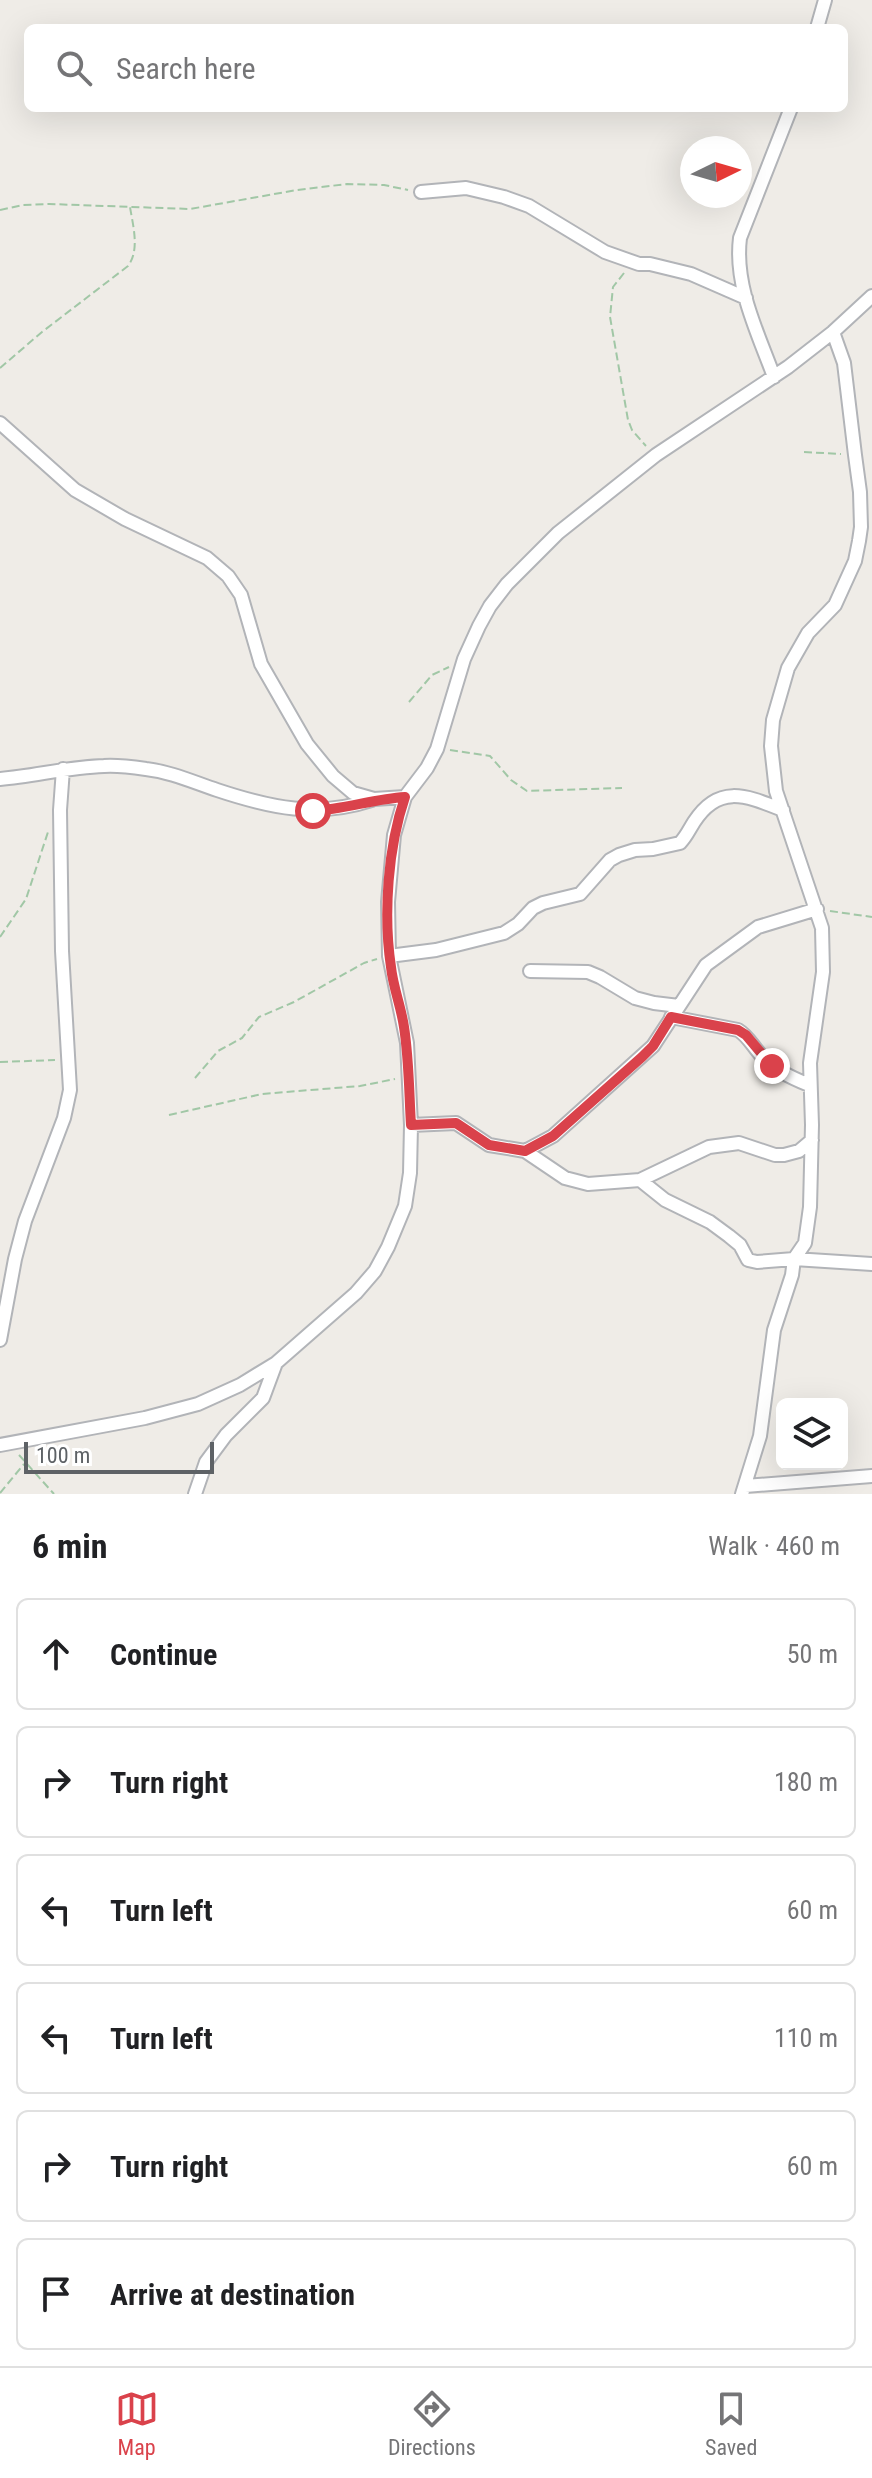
<!DOCTYPE html>
<meta charset="utf-8">
<style>
:root{--surface:#fff;--page:#f6f6f6;--text:#202124;--muted:#757577;--line:#e0e0e0;--accent:#da424b}
body{margin:0;font-family:"Roboto Condensed",sans-serif;background:var(--page);color:var(--text)}
.controls{position:absolute;right:24px;bottom:24px;display:grid;overflow:hidden;border-radius:12px;box-shadow:0 8px 32px #0002}
.controls button{width:72px;height:72px;display:grid;place-items:center;padding:0;border:0;border-bottom:2px solid var(--line);background:var(--surface);color:var(--text);font:40px sans-serif}
.compass{position:absolute;left:680px;top:136px;width:72px;height:72px;border-radius:50%;background:var(--surface);box-shadow:0 8px 32px #0002;rotate:85deg}
.scale{position:absolute;left:24px;bottom:20px;width:190px;box-sizing:border-box;padding-left:8px;border:4px solid #5e6266;border-top:0;font-size:22px;line-height:28px;white-space:nowrap;color:#5e6266;-webkit-text-stroke:6px #fff;paint-order:stroke}
.stop{position:absolute;width:24px;height:24px;margin:-18px;border:6px solid #da424b;border-radius:50%;background:#fff}
.stop.end{background:#da424b;border-color:#fff;box-shadow:0 2px 8px #0008}
.list{margin:0;padding:0;list-style:none}
h2{display:flex;justify-content:space-between;align-items:center;height:104px;margin:0;padding:0 32px;font-size:34px}
h2 small{font-size:26px;font-weight:400;color:var(--muted)}
.list li{display:grid;grid-template-columns:52px 1fr auto;gap:24px;align-items:center;box-sizing:border-box;height:112px;margin:0 16px 16px;padding:0 16px;border:2px solid var(--line);border-radius:12px}
.list b{display:block;font-size:30px;white-space:nowrap}
.list em{font-size:26px;font-style:normal;color:var(--muted)}
.icon{flex:none;width:44px;height:44px;fill:none;stroke:currentColor;stroke-width:2;stroke-linecap:round;stroke-linejoin:round}
.map{position:relative;flex:none;width:872px;height:1494px;overflow:hidden}
.search{position:absolute;background:var(--surface);box-shadow:0 8px 32px #0002;left:24px;right:24px;top:24px;height:88px;display:flex;align-items:center;gap:20px;box-sizing:border-box;padding:0 28px;border-radius:12px;color:var(--muted);font-size:30px}
.sheet{height:872px;background:var(--surface)}
nav{display:flex;justify-content:space-around;align-items:center;box-sizing:border-box;height:112px;border-top:2px solid var(--line);background:var(--surface);font-size:22px;color:var(--muted)}
nav a{display:grid;justify-items:center;gap:4px}
nav .on{color:var(--accent)}
.map>svg:first-child{display:block}
.lines{fill:none;stroke-linecap:round;stroke-linejoin:round}
.street-casing{stroke:#b2b4b8;stroke-width:16}
.path{stroke:#a1c7a6;stroke-width:2;stroke-dasharray:8 4;stroke-linecap:butt}
.street{stroke:#fff;stroke-width:12}
.route{stroke:#da424b;stroke-width:10}
</style>
<div class="map">
<svg width="872" height="1494" viewBox="0 0 872 1494">
<rect width="100%" height="100%" fill="#efece7"/>
<g class="lines">
<!-- street casing -->
<g class="street-casing">
<path id="street" d="M817 28 825 0
M421 192 466 188 504 197 529 206 605 252 639 264H650L691 274 746 298
M774 377C758 333 734 286 740 238L791 108
M0 423 75 490 125 519 207 558 228 576 241 595 261 664 307 744 333 776 353 793 374 799 405 797
M0 779C35 776 69 767 104 766 117 765 132 767 146 769 171 772 193 782 217 790 271 808 317 818 372 800
M389 956 436 950 504 933 518 924 533 908 543 903 580 894 610 860 619 855 635 850 653 849 680 843C686 837 689 830 694 822 719 783 747 796 783 810
M530 971 588 972 600 977 635 998 654 1003 679 1006
M671 1017 738 1030C748 1036 752 1045 760 1054 774 1070 790 1077 809 1085
M411 1125 456 1123 489 1145 525 1151 565 1178 588 1184 640 1180 709 1147 739 1143 775 1155H784L799 1151 812 1140
M525 1151 553 1136 653 1046 706 965 758 927 817 909
M640 1180 665 1200 710 1222 729 1236 740 1245 748 1260 757 1262 794 1259 872 1264
M0 1340 15 1259 25 1221 64 1118 70 1090 62 951 60 810 63 769
M0 1445 145 1418 198 1404 240 1385 276 1363 356 1293 375 1271 388 1247 405 1206 410 1173 411 1125 407 1043 389 956 388 902 394 835 405 797 427 768 437 749 464 659 479 626 490 606 507 584 558 533 656 455 788 367 833 332 872 296
M745 1486 872 1476
M195 1494 206 1462 226 1435 263 1398 276 1363
M742 1494 760 1436 774 1330 792 1275 794 1259 805 1243 810 1207 812 1125 810 1063 823 972 822 928 776 791 771 746 773 720 788 668 808 633 835 605 855 561 859 541 861 527 860 492 855 455 844 363 833 332"/>
</g>
<!-- path -->
<path class="path" d="M0 210 23 205 49 204 190 209 297 190 347 184 384 185 408 190
M624 273 613 287 610 317 628 420 632 430 646 446
M0 368 42 332 128 266C140 250 133 226 130 207
M804 452 841 454
M409 702 432 675 449 667
M450 750 490 756 511 780 527 791 622 788
M830 911 872 917
M0 937 26 899 48 832
M0 1062 55 1060
M195 1078 218 1051 242 1038 259 1017 294 1002 364 963 377 959
M169 1115 262 1094 360 1086 395 1079
M19 1455 54 1494
M0 1493 24 1464"/>
<!-- street -->
<use href="#street" class="street"/>
</g>
<g class="lines">
<!-- route -->
<path class="route" d="M313 811C345 809 374 799 405 797 388 847 383 914 391 967 393 987 401 1006 404 1027 409 1059 409 1092 411 1125L456 1123 489 1145 525 1151 553 1136 642 1057 653 1046 671 1017 738 1030 746 1035 772 1066"/>
</g>
</svg>
<div class="controls">
<button><svg class="icon" aria-label="layers" viewBox="0 0 24 24"><path d="M12 4l9 5-9 5-9-5zM3 14l9 5 9-5"/></svg></button>
</div>
<svg class="compass" viewBox="-18 -18 36 36"><path d="M0-13l5 13h-10z" fill="#e53935"/><path d="M0 13l5-13h-10z" fill="#757577"/></svg>
<div class="scale">100 m</div>
<div class="stop" style="left:313px;top:811px"></div>
<div class="stop end" style="left:772px;top:1066px"></div>
<div class="search"><svg class="icon" aria-label="search" viewBox="0 0 24 24"><circle cx="10" cy="10" r="6"/><path d="M15 15l6 6"/></svg>Search here</div>
</div>
<section class="sheet">
<h2>6 min<small>Walk · 460 m</small></h2>
<ul class="list">
<li><svg class="icon" aria-label="ahead" viewBox="0 0 24 24"><path d="M12 20V5M6 11l6-6 6 6"/></svg><div><b>Continue</b></div><em>50 m</em></li>
<li><svg class="icon" aria-label="right" viewBox="0 0 24 24"><path d="M7 20v-9h11M14 6l5 5-5 5"/></svg><div><b>Turn right</b></div><em>180 m</em></li>
<li><svg class="icon" aria-label="left" viewBox="0 0 24 24"><path d="M17 20v-9H6M10 6l-5 5 5 5"/></svg><div><b>Turn left</b></div><em>60 m</em></li>
<li><svg class="icon" aria-label="left" viewBox="0 0 24 24"><path d="M17 20v-9H6M10 6l-5 5 5 5"/></svg><div><b>Turn left</b></div><em>110 m</em></li>
<li><svg class="icon" aria-label="right" viewBox="0 0 24 24"><path d="M7 20v-9h11M14 6l5 5-5 5"/></svg><div><b>Turn right</b></div><em>60 m</em></li>
<li><svg class="icon" aria-label="arrive" viewBox="0 0 24 24"><path d="M6 21V4h12l-3 4 3 4H6"/></svg><div><b>Arrive at destination</b></div></li>
</ul>
</section>
<nav>
<a class="on"><svg class="icon" aria-label="map" viewBox="0 0 24 24"><path d="M3 6l6-2 6 2 6-2v14l-6 2-6-2-6 2zM9 4v14M15 6v14"/></svg>Map</a>
<a><svg class="icon" aria-label="directions" viewBox="0 0 24 24"><path d="M12 3l9 9-9 9-9-9zM9 14v-3h6M13 9l2 2-2 2"/></svg>Directions</a>
<a><svg class="icon" aria-label="saved" viewBox="0 0 24 24"><path d="M7 4h10v16l-5-4-5 4z"/></svg>Saved</a>
</nav>
